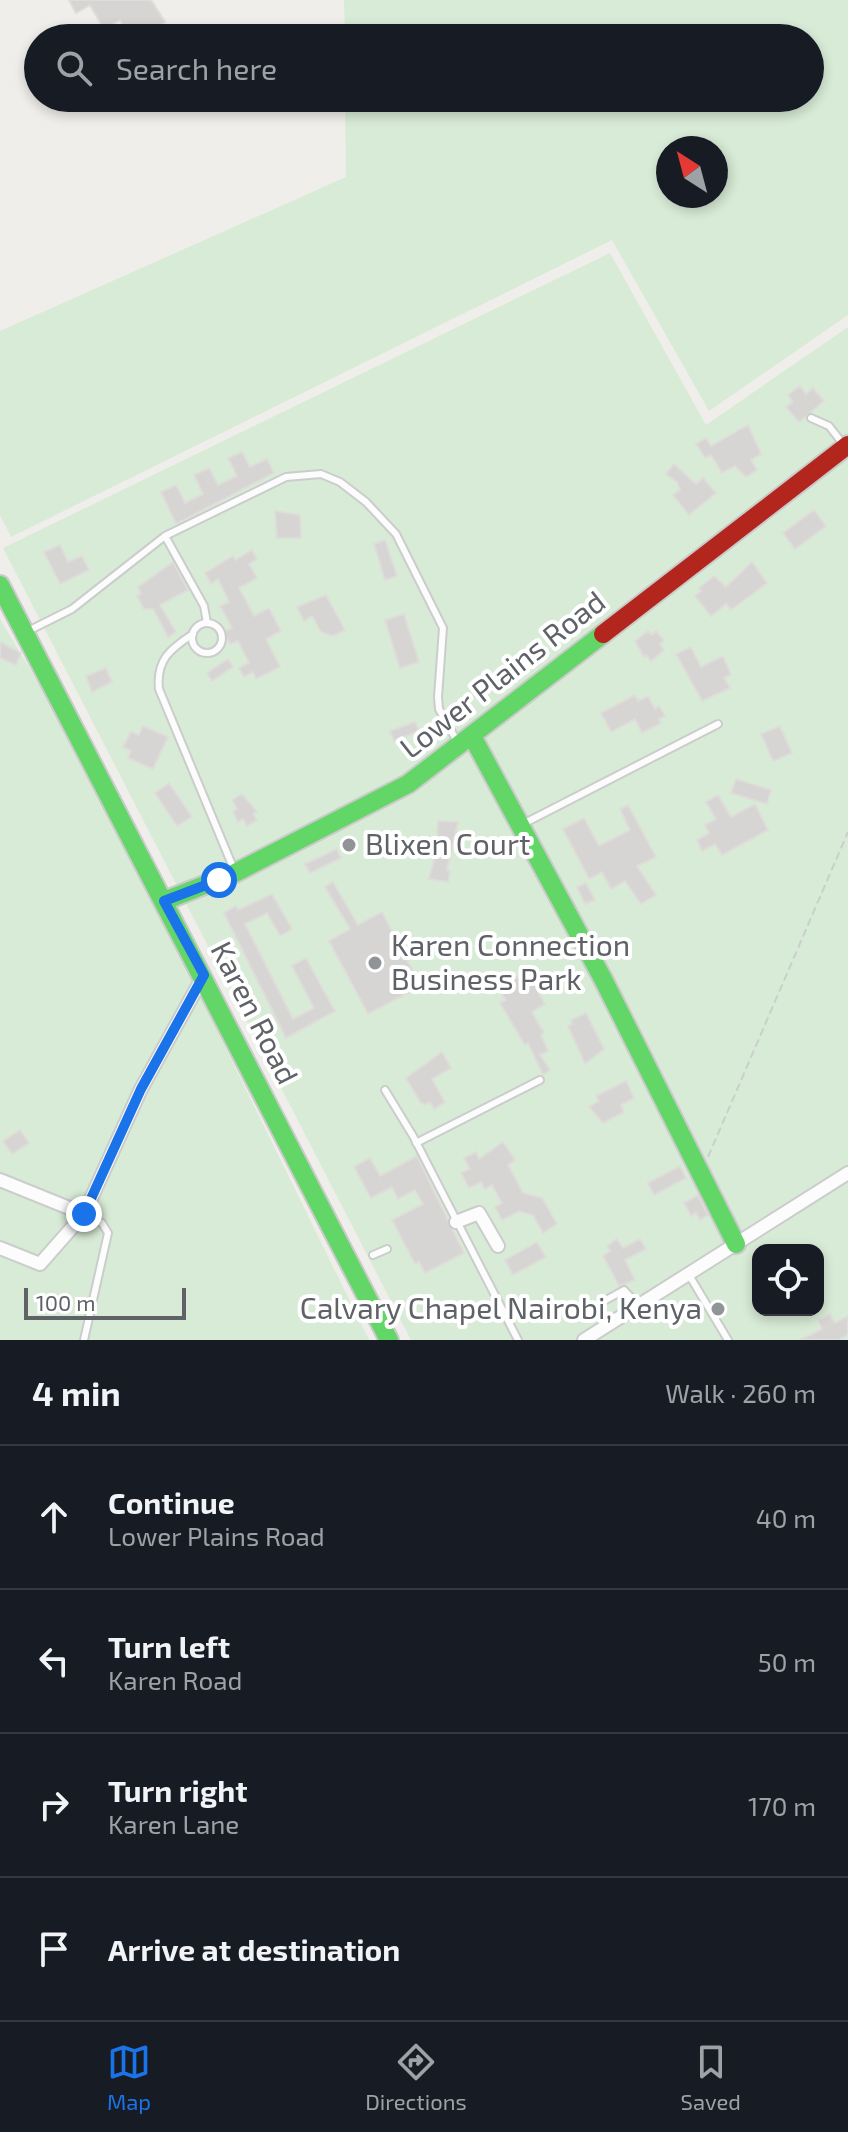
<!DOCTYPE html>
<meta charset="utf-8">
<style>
:root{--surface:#171b24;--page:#20242c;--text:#f1f3f6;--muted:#9ea1a6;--line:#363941;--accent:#1a73e8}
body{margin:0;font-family:"Exo 2",sans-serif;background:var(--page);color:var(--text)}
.controls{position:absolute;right:24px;bottom:24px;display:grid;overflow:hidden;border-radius:16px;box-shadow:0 4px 12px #0003}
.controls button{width:72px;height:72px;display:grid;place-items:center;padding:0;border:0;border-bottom:2px solid var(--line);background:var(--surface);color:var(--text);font:40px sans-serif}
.compass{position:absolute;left:656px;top:136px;width:72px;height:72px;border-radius:50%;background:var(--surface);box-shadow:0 4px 12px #0003;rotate:324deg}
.scale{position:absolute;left:24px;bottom:20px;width:162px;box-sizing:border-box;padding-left:8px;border:4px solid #5f6368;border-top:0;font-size:22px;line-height:28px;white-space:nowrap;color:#5f6368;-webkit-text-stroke:6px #fff;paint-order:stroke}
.stop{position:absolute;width:24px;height:24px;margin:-18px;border:6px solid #1a73e8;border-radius:50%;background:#fff}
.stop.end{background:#1a73e8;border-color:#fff;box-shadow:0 2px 8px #0008}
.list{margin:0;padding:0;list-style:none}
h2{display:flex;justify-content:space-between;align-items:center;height:104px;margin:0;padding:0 32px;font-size:34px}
h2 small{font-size:26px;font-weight:400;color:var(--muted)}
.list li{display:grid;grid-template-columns:52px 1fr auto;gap:24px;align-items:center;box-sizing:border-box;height:144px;padding:0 32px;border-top:2px solid var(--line)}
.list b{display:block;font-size:30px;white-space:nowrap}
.list p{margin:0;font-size:26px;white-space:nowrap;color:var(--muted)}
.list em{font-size:26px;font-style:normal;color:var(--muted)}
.icon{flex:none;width:44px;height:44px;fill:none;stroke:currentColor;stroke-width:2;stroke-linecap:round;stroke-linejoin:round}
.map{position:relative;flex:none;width:848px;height:1340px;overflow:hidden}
.search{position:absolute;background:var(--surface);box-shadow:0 4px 12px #0003;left:24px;right:24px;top:24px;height:88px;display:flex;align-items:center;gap:20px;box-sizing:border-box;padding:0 28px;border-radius:44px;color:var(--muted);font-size:30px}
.sheet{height:680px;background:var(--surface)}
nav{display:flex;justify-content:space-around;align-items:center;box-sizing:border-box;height:112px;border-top:2px solid var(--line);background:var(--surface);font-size:22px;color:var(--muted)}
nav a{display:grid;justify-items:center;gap:4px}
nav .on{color:var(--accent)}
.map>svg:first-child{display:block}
.green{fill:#d8ebd6;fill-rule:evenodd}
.building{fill:#d6d5d3;stroke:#deddd9;stroke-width:2}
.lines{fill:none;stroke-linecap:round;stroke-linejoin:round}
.lane-casing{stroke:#cbcccc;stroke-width:10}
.street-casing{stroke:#cbcccc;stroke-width:16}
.fast-casing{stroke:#cacacb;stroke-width:22}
.jam-casing{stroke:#cacacb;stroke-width:22}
.path{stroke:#cacfcc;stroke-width:2;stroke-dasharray:8 4;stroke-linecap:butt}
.lane{stroke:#fdfcfc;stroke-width:6}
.street{stroke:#fdfcfc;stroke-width:12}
.fast{stroke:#63d668;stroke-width:18}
.jam{stroke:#b3261e;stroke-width:18}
.route{stroke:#1a73e8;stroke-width:10}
.poi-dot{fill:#919496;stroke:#fff;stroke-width:3}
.labels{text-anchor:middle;stroke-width:8;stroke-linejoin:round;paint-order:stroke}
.street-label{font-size:30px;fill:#5f6368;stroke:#fff}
.poi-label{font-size:30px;fill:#5f6368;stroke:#fff;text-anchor:start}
</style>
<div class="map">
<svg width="848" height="1340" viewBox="0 0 848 1340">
<rect width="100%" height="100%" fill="#efeeea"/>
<!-- green -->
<path class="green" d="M344 0H848V315L709 411 612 240 11 537 0 515V331L346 177 345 98H810V38H345ZM716 148V196H668V148Z
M610 253 706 425 848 327V1340H411L3 548ZM758 1250H818V1310H758Z
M0 619 45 694 185 965 369 1340H0Z"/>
<!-- building -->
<path class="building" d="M69 0H151L165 22 139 38H132L120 20 104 29 90 5 76 13Z
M800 386 806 394 813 388 824 401 799 422 786 407 793 402 788 395Z
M748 425 761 454 751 460 757 470 746 477 735 466 722 473 711 455 705 458 696 444 706 438 711 446Z
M242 452 250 467 267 459 274 473 176 524 161 492 176 485 185 503 203 494 194 475 209 468 218 485 237 476 228 458Z
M674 464 696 484 703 478 716 493 689 515 673 495 680 490 677 482 666 474Z
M814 510 826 526 795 549 783 533Z
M275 511 300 515 301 538H277Z
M385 540 397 576 385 580 374 544Z
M60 545 68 562 82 556 89 570 60 584 44 552Z
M252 550 257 559 249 564 257 578 239 588 254 616 269 608 281 631 266 639 280 667 256 679 253 672 244 677 239 668 249 663 238 641 230 644 224 632 232 628 220 606 229 602 218 579 211 584 205 573 233 556 235 560Z
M173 562 188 590 160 605 176 632 168 637 153 609H144L137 596 141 594 138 587Z
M752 562 767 583 731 610 726 604 711 616 695 596 701 591 699 588 714 576 726 587Z
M326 595 345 630 333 636 321 632 312 616 304 621 297 607Z
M404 614 419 662 400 668 385 620Z
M648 631 652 635 656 631 664 640 660 644 664 650 651 661 646 655 644 657 635 641Z
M0 642 21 653 16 665 0 658Z
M691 647 701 667 723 656 731 675 724 678 730 688 702 701 676 654Z
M228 659 233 667 212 681 207 673Z
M106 668 112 682 92 692 86 676Z
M635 695 638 701 648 696 655 709 659 706 665 716 659 719 661 723 642 733 635 719 611 732 601 713Z
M415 722 419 731 394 741 390 731Z
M143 726 168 737 153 769 128 758 131 751 123 747 131 732 139 735Z
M780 726 792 753 773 761 761 734Z
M736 779 771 790 767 804 731 793Z
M169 783 192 817 177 826 155 793Z
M242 794 257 812 253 814 257 820 247 826 243 819 238 822 233 812 237 809 232 800Z
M718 795 731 817 755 804 768 830 722 855 715 844 702 851 697 840 709 833 705 825 716 819 706 802Z
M628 805 656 857 637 866 656 895 641 904 625 881 611 889 602 872 589 879 563 829 584 818 599 846 630 830 620 809Z
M438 821 458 822 447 870 450 871 448 882 429 879 440 837H437Z
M337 849 341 858 310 873 305 864Z
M333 882 358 925 382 912 421 986 368 1014 329 941 350 929 325 887Z
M586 883 595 900 585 904 577 887Z
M272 894 292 929 280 936 267 913 245 924 293 1019 314 1008 292 966 306 958 335 1011 286 1038 224 913 236 906 238 910Z
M517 977 527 986 536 980 542 990 538 992 545 1004 532 1012 544 1033 541 1035 548 1051 540 1055 550 1070 543 1075 528 1043 525 1045 500 1003 506 1000 498 988Z
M586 1013 604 1049 585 1064 568 1026 572 1024 571 1020Z
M442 1052 451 1068 432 1079 445 1102 434 1109 430 1102 425 1105 420 1102 406 1078Z
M626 1081 634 1098 621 1105 624 1112 603 1123 589 1107 599 1101 596 1096Z
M20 1130 29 1143 12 1154 3 1141Z
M503 1142 515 1160 508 1165 523 1193 542 1198 557 1224 543 1233 533 1215 519 1211 502 1220 495 1207 502 1203 492 1185 485 1189 481 1182 469 1188 461 1173 470 1169 464 1158 476 1152 479 1159Z
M417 1156 464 1253 425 1273 419 1262 415 1264 392 1220 423 1204 415 1190 398 1199 392 1187 371 1198 354 1167 370 1158 380 1176Z
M680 1166 686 1178 654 1195 648 1183Z
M698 1195 708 1215 700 1220 696 1213 691 1216 684 1203Z
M617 1239 623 1248 640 1239 646 1249 625 1260 635 1280 619 1286 603 1256 610 1251 607 1246Z
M537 1242 546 1257 513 1275 505 1260Z
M830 1314 835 1323 848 1316V1335L838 1340H800L822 1329 818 1320Z"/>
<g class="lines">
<!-- lane casing -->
<g class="lane-casing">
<path id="lane" d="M811 418 829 426 843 444
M165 536 204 606 207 623
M192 638a15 15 0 1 1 30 0a15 15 0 1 1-30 0Z
M28 631 72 609 165 536 286 477 321 474 340 482 366 502 396 534 443 628 438 697 439 709 458 743
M193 634C170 649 156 660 159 689L235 872
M521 825 718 724
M385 1090 413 1136 518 1340
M416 1143 540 1080
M84 1214 102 1223 108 1233 84 1340
M373 1255 387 1249
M689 1275 728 1340
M606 1300 624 1290 639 1306"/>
</g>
<!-- street casing -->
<g class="street-casing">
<path id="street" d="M0 1180 84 1214
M456 1222 479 1213 498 1246
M0 1248 40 1264 84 1214 141 1089 204 975
M584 1340 848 1173"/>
</g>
<!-- fast casing -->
<g class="fast-casing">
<path id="fast" d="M0 585 389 1340
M472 736 603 979 736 1244
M164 901 235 873 408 784 603 634"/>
</g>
<!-- jam casing -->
<g class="jam-casing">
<path id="jam" d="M603 634 848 445"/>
</g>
<!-- path -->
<path class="path" d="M708 1157 848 832"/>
<!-- lane -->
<use href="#lane" class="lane"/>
<!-- street -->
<use href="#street" class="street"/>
<!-- fast -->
<use href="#fast" class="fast"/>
<!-- jam -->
<use href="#jam" class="jam"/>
</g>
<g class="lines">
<!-- route -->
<path class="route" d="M84 1214 141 1089 204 975 164 901 219 880"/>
</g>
<!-- markers -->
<g class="poi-dot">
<circle cx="349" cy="845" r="8"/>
<circle cx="375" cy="963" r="8"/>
<circle cx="718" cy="1309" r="8"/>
</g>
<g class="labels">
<!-- street labels -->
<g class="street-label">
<text transform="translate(503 675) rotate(-38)" y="10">Lower Plains Road</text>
<text transform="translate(254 1013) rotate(63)" y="10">Karen Road</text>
</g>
<!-- poi labels -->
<g class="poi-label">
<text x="365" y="855">Blixen Court</text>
<text x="391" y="956">Karen Connection<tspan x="391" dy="34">Business Park</tspan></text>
<text x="702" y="1319" text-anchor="end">Calvary Chapel Nairobi, Kenya</text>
</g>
</g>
</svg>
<div class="controls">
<button><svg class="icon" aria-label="locate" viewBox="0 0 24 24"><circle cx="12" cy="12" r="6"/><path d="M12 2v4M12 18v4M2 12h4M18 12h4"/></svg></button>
</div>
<svg class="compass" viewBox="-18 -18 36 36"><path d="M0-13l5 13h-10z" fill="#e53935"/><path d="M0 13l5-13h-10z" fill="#9ea1a6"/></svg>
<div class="scale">100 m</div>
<div class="stop" style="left:219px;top:880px"></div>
<div class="stop end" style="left:84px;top:1214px"></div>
<div class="search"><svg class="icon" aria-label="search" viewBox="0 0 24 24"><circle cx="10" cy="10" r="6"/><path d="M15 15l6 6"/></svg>Search here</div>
</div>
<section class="sheet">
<h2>4 min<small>Walk · 260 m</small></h2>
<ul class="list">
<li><svg class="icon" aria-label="ahead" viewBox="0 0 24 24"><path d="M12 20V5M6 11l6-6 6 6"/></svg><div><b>Continue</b><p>Lower Plains Road</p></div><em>40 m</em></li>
<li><svg class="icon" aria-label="left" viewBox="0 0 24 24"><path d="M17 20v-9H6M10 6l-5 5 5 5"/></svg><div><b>Turn left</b><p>Karen Road</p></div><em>50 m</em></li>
<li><svg class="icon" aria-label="right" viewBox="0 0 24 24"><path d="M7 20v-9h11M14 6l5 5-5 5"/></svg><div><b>Turn right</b><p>Karen Lane</p></div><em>170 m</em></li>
<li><svg class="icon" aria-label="arrive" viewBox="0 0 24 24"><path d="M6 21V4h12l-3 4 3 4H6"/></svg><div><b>Arrive at destination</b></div></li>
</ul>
</section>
<nav>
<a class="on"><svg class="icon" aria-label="map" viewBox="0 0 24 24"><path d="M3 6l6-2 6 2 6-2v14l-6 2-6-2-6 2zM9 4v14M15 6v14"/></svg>Map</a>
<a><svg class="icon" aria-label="directions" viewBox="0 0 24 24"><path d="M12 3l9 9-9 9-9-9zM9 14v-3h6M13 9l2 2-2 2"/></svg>Directions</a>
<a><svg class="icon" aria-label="saved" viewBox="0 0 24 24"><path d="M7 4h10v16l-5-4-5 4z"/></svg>Saved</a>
</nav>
